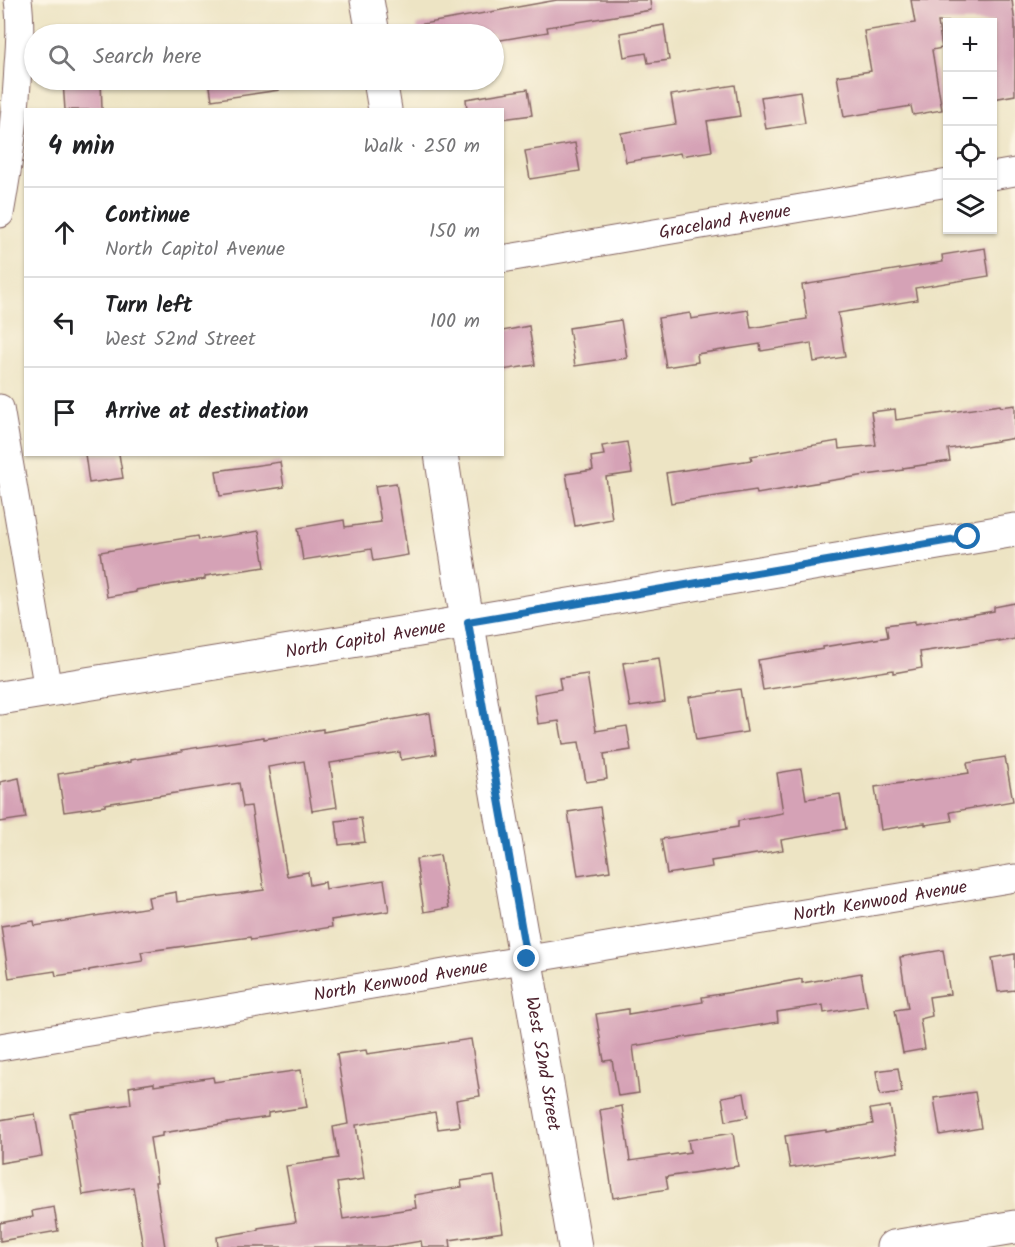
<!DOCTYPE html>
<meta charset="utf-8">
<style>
:root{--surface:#fff;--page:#f2f2f2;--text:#202124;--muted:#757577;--line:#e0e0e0}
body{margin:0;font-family:Kalam,sans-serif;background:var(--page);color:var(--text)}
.controls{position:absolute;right:18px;top:18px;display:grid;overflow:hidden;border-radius:0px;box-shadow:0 2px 4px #0004}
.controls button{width:54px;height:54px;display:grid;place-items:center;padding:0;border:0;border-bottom:2px solid var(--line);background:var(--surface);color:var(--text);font:30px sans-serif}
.stop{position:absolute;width:18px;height:18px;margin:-14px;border:4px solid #1f6fb2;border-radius:50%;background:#fff}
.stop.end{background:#1f6fb2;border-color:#fff;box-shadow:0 2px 6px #0008}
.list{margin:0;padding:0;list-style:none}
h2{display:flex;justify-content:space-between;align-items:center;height:78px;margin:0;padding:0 24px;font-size:26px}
h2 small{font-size:20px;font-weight:400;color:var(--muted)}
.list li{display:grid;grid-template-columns:39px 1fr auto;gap:18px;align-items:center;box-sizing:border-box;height:90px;padding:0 24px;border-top:2px solid var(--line)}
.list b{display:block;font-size:22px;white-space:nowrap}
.list p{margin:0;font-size:20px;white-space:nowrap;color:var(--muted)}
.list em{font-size:20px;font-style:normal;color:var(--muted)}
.icon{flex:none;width:33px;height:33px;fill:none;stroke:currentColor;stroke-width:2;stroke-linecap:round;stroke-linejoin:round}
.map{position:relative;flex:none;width:1015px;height:1247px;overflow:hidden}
.search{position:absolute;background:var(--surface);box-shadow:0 2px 4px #0004;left:24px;top:24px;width:480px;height:66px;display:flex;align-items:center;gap:15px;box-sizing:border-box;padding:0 21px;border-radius:33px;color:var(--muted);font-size:22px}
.panel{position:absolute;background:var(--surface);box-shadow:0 2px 4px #0004;left:24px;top:108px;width:480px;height:348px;border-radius:0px}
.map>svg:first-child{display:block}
.building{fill:#d5a2b6}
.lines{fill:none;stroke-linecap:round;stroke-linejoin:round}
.street-casing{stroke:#836461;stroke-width:29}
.secondary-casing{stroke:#836461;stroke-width:35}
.street{stroke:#fff;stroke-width:27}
.secondary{stroke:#fff;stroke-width:33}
.route{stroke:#1f6fb2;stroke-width:8}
.labels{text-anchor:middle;stroke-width:4.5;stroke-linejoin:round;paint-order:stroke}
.street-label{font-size:18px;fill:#4a1f2b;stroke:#fcf5e5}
</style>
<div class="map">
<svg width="1015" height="1247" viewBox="0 0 1015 1247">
<rect width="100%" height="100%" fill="#fcf5e5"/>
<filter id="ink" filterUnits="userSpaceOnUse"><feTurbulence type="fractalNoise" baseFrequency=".0167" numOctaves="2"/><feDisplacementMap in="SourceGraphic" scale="12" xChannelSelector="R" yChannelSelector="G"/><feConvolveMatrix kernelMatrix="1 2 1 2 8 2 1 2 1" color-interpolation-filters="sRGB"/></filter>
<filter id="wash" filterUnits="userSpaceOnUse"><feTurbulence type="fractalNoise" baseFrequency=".008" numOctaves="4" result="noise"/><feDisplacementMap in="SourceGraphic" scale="24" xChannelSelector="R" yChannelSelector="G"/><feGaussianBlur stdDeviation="1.35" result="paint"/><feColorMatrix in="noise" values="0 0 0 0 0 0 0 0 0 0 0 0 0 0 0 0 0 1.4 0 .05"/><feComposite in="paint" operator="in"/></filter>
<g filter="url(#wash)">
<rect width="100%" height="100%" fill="#ede4c4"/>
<g id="blocks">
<!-- building -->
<path class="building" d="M557 0H650L651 10 547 27 548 32 495 41 494 34H418L417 25Z
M911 0H1012L1015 24V95L993 99V22H938L942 48 932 50 942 110 913 115 911 106 844 117 837 76 871 71 864 31 915 23Z
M664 25 669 60 648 63 646 53 624 57 620 33Z
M101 80 102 110H65L63 82Z
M209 80H278L279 90 212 100Z
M735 85 740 116 707 121 712 151 681 156 680 153 626 162 621 133 676 124 671 95Z
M528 89 532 115 502 119V110H467L466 99Z
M800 91 805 123 766 129 761 97Z
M575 143 580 171 530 179 525 151Z
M985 248 989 276 915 288 917 300 838 313 845 357 814 362 811 343 761 351 760 344 697 354 698 362 666 367 658 318 690 313 691 319 748 310 751 328 807 319 802 285 943 262 942 255Z
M621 320 627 358 575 366 569 328Z
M529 326 535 365 502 370V331Z
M1000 405 1001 407 1015 405V438L948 449 950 461 903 468V470L866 475 796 486V487L757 494 756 490 671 503 666 473 752 460 751 456 838 441 839 449 876 445 871 412 895 409 896 420Z
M627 442 632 473 606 477 612 519 575 526 566 474 593 470 591 457 604 455 602 446Z
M85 454H119L123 478 89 483Z
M280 462 284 487 220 496 216 471Z
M396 483 408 555 373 561 371 549 303 560 298 528 344 520 345 527 381 522 375 486Z
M259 531 265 567 205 576V579L136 590V592L107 597 100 552 198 536 199 540Z
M1015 603V639L999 642V640L920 652 922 668 893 673V670L763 690 758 660 823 649V647L888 637 886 625 915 621V624L994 611V607Z
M659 658 665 702 630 707 623 663Z
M587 674 596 731 627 726 631 750 604 754 607 779 586 782 579 742 563 744 559 721 538 724 534 694 561 689 559 678Z
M740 689 747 732 696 740 689 697Z
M430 713 436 754 401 760 400 752 330 763 337 807 312 811 304 761 268 767 287 876 308 872 310 885 325 882 326 889 384 880 389 911 331 920 332 927 251 940 250 937 141 952 143 961 89 970V971L56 976 55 971 9 978 1 926 34 921 35 926 150 907 148 897 176 892 177 902 264 890 251 806 243 807 239 783 105 804V806L64 812 58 774 130 762V760L182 752 181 750 264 737V739L323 729V732Z
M1005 757 1013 801 950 812 952 821 925 825V823L881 830 875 787 969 773 967 763Z
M801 769 806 799 840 794 846 829 781 840 783 850 711 861 712 867 667 874 661 839 738 827V821L783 813 777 773Z
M19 778 26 818 0 822V782Z
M600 807 610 871 578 876 568 812Z
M361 818 365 842 339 845 336 821Z
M440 855 449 908 424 912 416 859Z
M943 950 950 994 929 997 932 1016 920 1019 925 1049 903 1053 895 1010 908 1008 900 957Z
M1015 954V990L998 992 992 958Z
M861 973 867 1006 824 1013 823 1005 777 1012 778 1022 633 1046 639 1093 618 1096 612 1060 604 1061 596 1014 628 1009V1014L703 1002 702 997 756 988V987L802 979V983Z
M471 1039 480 1096 456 1100 460 1126 438 1129 435 1112 356 1125 364 1179 337 1183 343 1219 416 1208 414 1195 462 1187 461 1181 494 1176 503 1232 450 1240 451 1247H422L421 1241 385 1247H218L217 1237 258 1230V1228L296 1222 286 1166 338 1158 333 1127 348 1124 337 1054 366 1050 367 1054Z
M898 1068 902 1092 880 1095 876 1071Z
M301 1070 307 1107 268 1113V1117L162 1133V1136L150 1138 157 1182H155L165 1247H143L133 1187 83 1195 70 1113 131 1104 129 1087 154 1083V1086L213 1077 214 1082Z
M975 1092 981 1128 940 1135 934 1098Z
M744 1093 748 1117 726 1121 722 1097Z
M622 1106 630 1161 690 1152 688 1140 733 1133 738 1166 666 1177 668 1189 613 1198 600 1110Z
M890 1106 898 1152 790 1168 785 1136 826 1130V1132L873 1124 870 1109Z
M35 1114 42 1156 0 1163V1120Z
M54 1207 58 1231 0 1241V1223L33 1217 32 1211Z"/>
</g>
</g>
<g filter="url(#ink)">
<use href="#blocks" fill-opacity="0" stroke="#836461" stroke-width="1.5"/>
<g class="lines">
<!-- street casing -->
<g class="street-casing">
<g id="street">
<path d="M992 176 1015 172"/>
<path d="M0 214C9 164 16 115 18 65 20 43 21 22 18 0"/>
<path id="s1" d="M502 259 948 183"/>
<path d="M0 408 48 690"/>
<path id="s2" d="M0 1047 1015 878"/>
</g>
</g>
<!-- secondary casing -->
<g class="secondary-casing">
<g id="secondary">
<path d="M367 0 373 34"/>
<path d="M380 80 385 110"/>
<path id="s3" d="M441 454 463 596 575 1247"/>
<path id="s4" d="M0 698 450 625 1015 530"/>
<path d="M893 1247 1015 1227"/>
</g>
</g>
<!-- street -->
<use href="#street" class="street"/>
<!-- secondary -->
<use href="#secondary" class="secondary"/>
</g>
</g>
<g class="lines" filter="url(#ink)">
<!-- route -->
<path class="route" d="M527 959 468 622 968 537"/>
</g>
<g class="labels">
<!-- street labels -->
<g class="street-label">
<text dy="6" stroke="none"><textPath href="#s1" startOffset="226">Graceland Avenue</textPath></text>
<text dy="6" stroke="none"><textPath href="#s4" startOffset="370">North Capitol Avenue</textPath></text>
<text dy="6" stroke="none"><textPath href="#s2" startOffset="892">North Kenwood Avenue</textPath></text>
<text dy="6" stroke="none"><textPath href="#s2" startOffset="406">North Kenwood Avenue</textPath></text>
<text dy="6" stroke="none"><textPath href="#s3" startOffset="618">West 52nd Street</textPath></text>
</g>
</g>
</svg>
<div class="controls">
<button>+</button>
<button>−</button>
<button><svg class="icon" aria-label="locate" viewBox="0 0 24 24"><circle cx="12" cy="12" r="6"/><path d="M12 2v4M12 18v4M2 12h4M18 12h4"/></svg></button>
<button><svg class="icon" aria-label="layers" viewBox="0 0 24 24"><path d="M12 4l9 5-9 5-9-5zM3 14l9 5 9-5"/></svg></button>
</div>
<div class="stop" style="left:968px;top:537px"></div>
<div class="stop end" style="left:527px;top:959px"></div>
<div class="search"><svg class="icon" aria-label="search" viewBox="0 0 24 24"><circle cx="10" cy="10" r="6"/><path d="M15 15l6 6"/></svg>Search here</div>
<section class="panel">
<h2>4 min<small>Walk · 250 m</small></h2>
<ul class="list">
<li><svg class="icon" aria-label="ahead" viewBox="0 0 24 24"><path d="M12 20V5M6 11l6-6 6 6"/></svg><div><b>Continue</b><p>North Capitol Avenue</p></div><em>150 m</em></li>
<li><svg class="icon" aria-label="left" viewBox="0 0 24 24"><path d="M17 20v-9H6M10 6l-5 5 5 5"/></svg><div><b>Turn left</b><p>West 52nd Street</p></div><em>100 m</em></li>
<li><svg class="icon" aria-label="arrive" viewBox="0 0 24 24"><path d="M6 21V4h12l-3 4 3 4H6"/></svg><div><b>Arrive at destination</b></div></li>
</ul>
</section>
</div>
